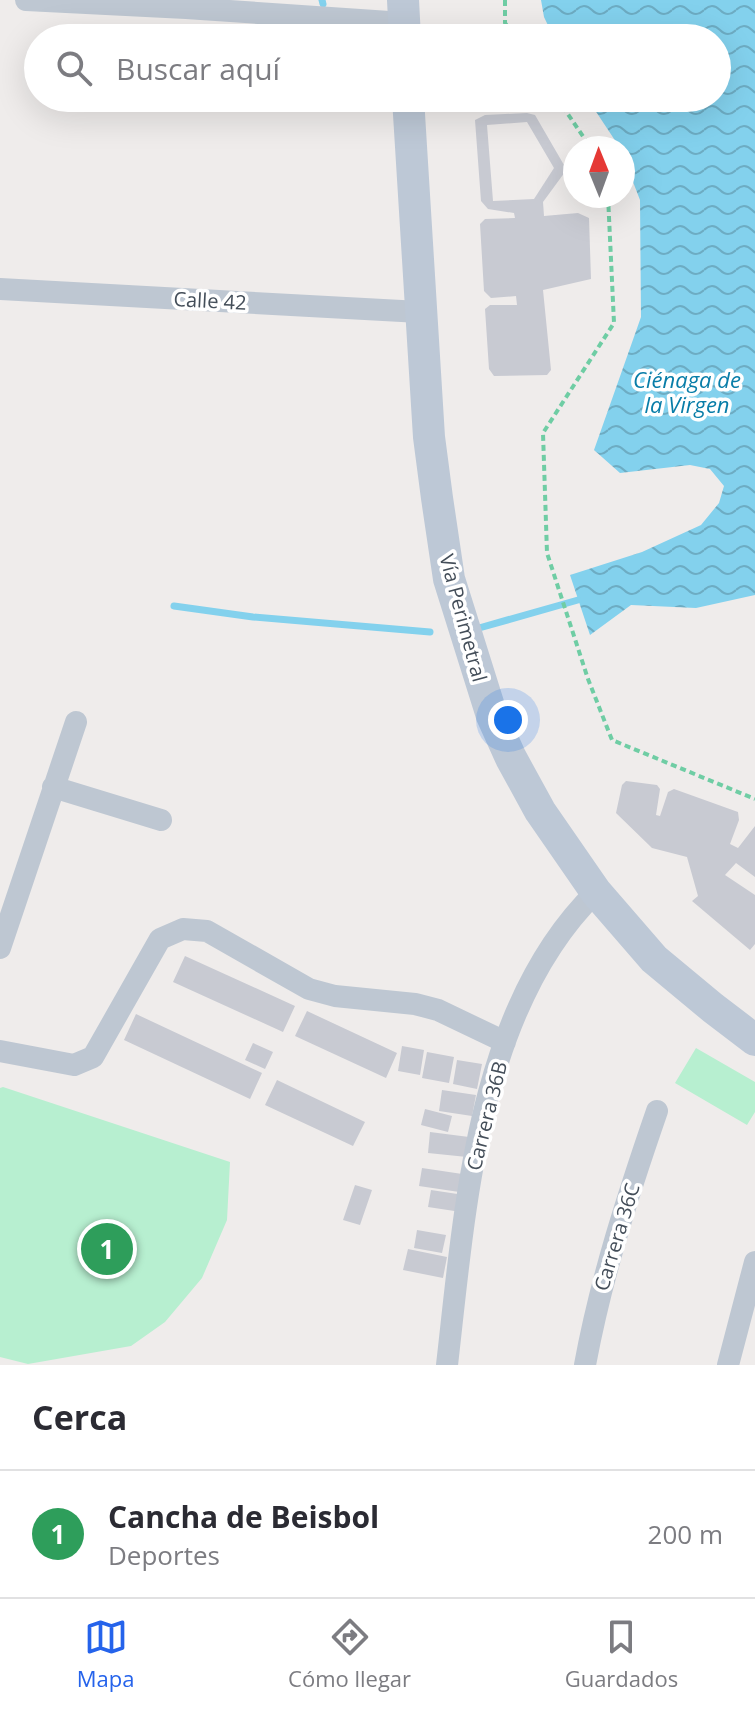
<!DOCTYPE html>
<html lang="es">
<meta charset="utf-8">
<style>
:root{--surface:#fff;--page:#f2f2f3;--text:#2b2b33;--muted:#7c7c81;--line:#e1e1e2;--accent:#2563eb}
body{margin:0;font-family:"Open Sans",sans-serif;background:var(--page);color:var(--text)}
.compass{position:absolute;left:563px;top:136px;width:72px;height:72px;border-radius:50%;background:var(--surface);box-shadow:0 8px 32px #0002;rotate:359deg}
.you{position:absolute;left:508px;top:720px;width:28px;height:28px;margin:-20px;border:6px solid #fff;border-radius:50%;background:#1a73e8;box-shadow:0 0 0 12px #1a73e833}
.badge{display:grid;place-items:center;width:52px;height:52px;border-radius:50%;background:var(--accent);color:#fff;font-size:26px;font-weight:700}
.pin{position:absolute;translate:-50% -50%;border:4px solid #fff;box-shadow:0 2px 8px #0006}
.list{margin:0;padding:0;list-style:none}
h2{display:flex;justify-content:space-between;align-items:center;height:104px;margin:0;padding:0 32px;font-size:34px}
h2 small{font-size:26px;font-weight:400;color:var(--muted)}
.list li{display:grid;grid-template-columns:52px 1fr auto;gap:24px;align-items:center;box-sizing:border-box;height:128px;padding:0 32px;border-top:2px solid var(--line)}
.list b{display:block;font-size:30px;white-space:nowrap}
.list p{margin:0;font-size:26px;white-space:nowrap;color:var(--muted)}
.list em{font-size:26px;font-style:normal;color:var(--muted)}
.icon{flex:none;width:44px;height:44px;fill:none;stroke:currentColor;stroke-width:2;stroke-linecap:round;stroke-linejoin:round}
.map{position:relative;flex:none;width:755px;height:1365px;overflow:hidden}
.search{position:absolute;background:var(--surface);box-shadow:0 8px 32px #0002;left:24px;right:24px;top:24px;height:88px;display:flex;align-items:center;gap:20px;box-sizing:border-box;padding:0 28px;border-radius:44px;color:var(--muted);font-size:30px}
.sheet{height:232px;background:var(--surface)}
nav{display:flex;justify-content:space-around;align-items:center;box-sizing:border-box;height:112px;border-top:2px solid var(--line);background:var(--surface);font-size:22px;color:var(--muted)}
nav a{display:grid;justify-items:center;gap:4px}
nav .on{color:var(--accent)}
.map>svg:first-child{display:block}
.park{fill:#b7efd0}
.water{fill:url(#water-waves)}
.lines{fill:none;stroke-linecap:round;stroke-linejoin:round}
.stream{stroke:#83d1ed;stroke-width:7}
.building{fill:#c8cad2;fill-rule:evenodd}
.path{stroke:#6fcda4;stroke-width:4;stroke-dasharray:6 4;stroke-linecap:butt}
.street{stroke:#bec7d2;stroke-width:22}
.secondary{stroke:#bdc8d6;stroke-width:32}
.labels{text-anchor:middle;stroke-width:7;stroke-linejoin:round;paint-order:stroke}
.street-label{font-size:20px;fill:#444e59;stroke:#fff}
.water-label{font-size:22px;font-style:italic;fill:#087da8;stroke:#fff}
</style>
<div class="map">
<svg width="755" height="1365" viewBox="0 0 755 1365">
<defs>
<pattern id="water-waves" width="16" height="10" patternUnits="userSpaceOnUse" patternTransform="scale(2)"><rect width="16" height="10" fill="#83d1ed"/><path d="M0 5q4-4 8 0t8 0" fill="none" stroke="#6dacc3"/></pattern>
</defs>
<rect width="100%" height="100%" fill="#efeceb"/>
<!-- park -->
<path class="park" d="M696 1048 755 1082V1112L747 1125 675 1083Z
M3 1087 230 1162 227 1220 202 1278 165 1322 131 1346 28 1364 0 1357V1088Z"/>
<!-- water -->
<path class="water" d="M541 0H755V595L696 608 631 605 590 635 570 575 642 552 701 525 719 503 724 486 710 469 690 465 620 473 594 450 641 317 640 200 623 156V148H620L587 98H717V38H554L544 17Z"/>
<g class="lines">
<!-- stream -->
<path class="stream" d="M322 0 323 4
M174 606 253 617 430 632
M472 630 578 600"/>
</g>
<!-- building -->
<path class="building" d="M527 113 535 115 564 165 565 172 543 202 544 216 578 213 589 218 591 279 543 290 551 370 547 375 494 376 489 369 485 309 490 305H517L516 296 491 298 484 291 480 224 485 219 515 218 514 213 488 209 481 201 475 120 485 115ZM527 122 554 168 534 199 493 201 487 125Z
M626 781 657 785 660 789 656 815 660 816 668 792 674 789 738 812 739 820 730 844 738 848 755 826V877L736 863 725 875 755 895V944L750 950 692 901 698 896 687 857 652 848 616 813 622 785Z
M185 956 295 1006 283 1032 173 982Z
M307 1011 397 1053 386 1078 295 1036Z
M136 1014 262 1073 250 1099 124 1040Z
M253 1043 273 1052 265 1069 245 1060Z
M402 1046 424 1050 420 1075 398 1071Z
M427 1052 454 1057 449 1083 422 1078Z
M457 1060 482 1064 477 1089 453 1084Z
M277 1080 365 1122 353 1146 265 1105Z
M442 1090 476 1095 472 1116 439 1111Z
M425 1109 452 1116 448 1132 421 1125Z
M430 1132 469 1137 467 1157 428 1153Z
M422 1168 469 1175 466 1193 419 1186Z
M355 1185 372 1190 360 1225 343 1220Z
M431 1190 464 1195 461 1212 428 1207Z
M417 1230 446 1235 442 1253 414 1248Z
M408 1249 447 1257 443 1278 403 1270Z"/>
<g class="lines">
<!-- path -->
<path class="path" d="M505 0V23L516 38
M557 98 591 148
M608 196 614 323 543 433 547 553 588 679 612 740 755 799"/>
<!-- street -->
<path class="street" d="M26 0 186 8 404 23
M0 289 420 312
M53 787 161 820
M0 948 76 722
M0 1051 74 1065 93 1057 160 939 183 929 207 931 309 989 335 996 415 1004 438 1010 505 1042
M447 1365C465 1209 477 1008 596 892
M585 1365C601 1278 628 1195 657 1111
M728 1365 755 1262"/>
<!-- secondary -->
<path class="secondary" d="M403 0 405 38
M408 98 429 437 437 498 449 579 492 716 511 758 540 811 596 892 654 959 713 1008 755 1040"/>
</g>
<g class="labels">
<!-- street labels -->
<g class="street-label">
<text transform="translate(210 301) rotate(3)" y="7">Calle 42</text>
<text transform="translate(463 618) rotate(75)" y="7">Vía Perimetral</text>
<text transform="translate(487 1116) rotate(-76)" y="7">Carrera 36B</text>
<text transform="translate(617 1237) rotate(-73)" y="7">Carrera 36C</text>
</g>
<!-- water labels -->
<g class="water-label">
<text x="687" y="388">Ciénaga de<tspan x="687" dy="25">la Virgen</tspan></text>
</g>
</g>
</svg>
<svg class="compass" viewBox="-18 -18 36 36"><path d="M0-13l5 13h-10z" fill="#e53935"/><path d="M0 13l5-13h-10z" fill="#7c7c81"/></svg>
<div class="you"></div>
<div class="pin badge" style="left:107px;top:1249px;background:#2e9e5b">1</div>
<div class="search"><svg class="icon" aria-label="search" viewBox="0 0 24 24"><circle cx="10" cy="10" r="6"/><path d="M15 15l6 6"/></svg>Buscar aquí</div>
</div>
<section class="sheet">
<h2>Cerca<small></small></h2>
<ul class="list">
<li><span class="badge" style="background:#2e9e5b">1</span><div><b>Cancha de Beisbol</b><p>Deportes</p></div><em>200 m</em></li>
</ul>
</section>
<nav>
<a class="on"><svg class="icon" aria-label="map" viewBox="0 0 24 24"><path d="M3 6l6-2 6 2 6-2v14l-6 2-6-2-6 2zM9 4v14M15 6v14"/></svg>Mapa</a>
<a><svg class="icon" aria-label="directions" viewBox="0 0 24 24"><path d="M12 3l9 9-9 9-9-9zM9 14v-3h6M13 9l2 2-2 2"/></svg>Cómo llegar</a>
<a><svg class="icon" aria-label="saved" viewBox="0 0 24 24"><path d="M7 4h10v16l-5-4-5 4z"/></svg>Guardados</a>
</nav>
